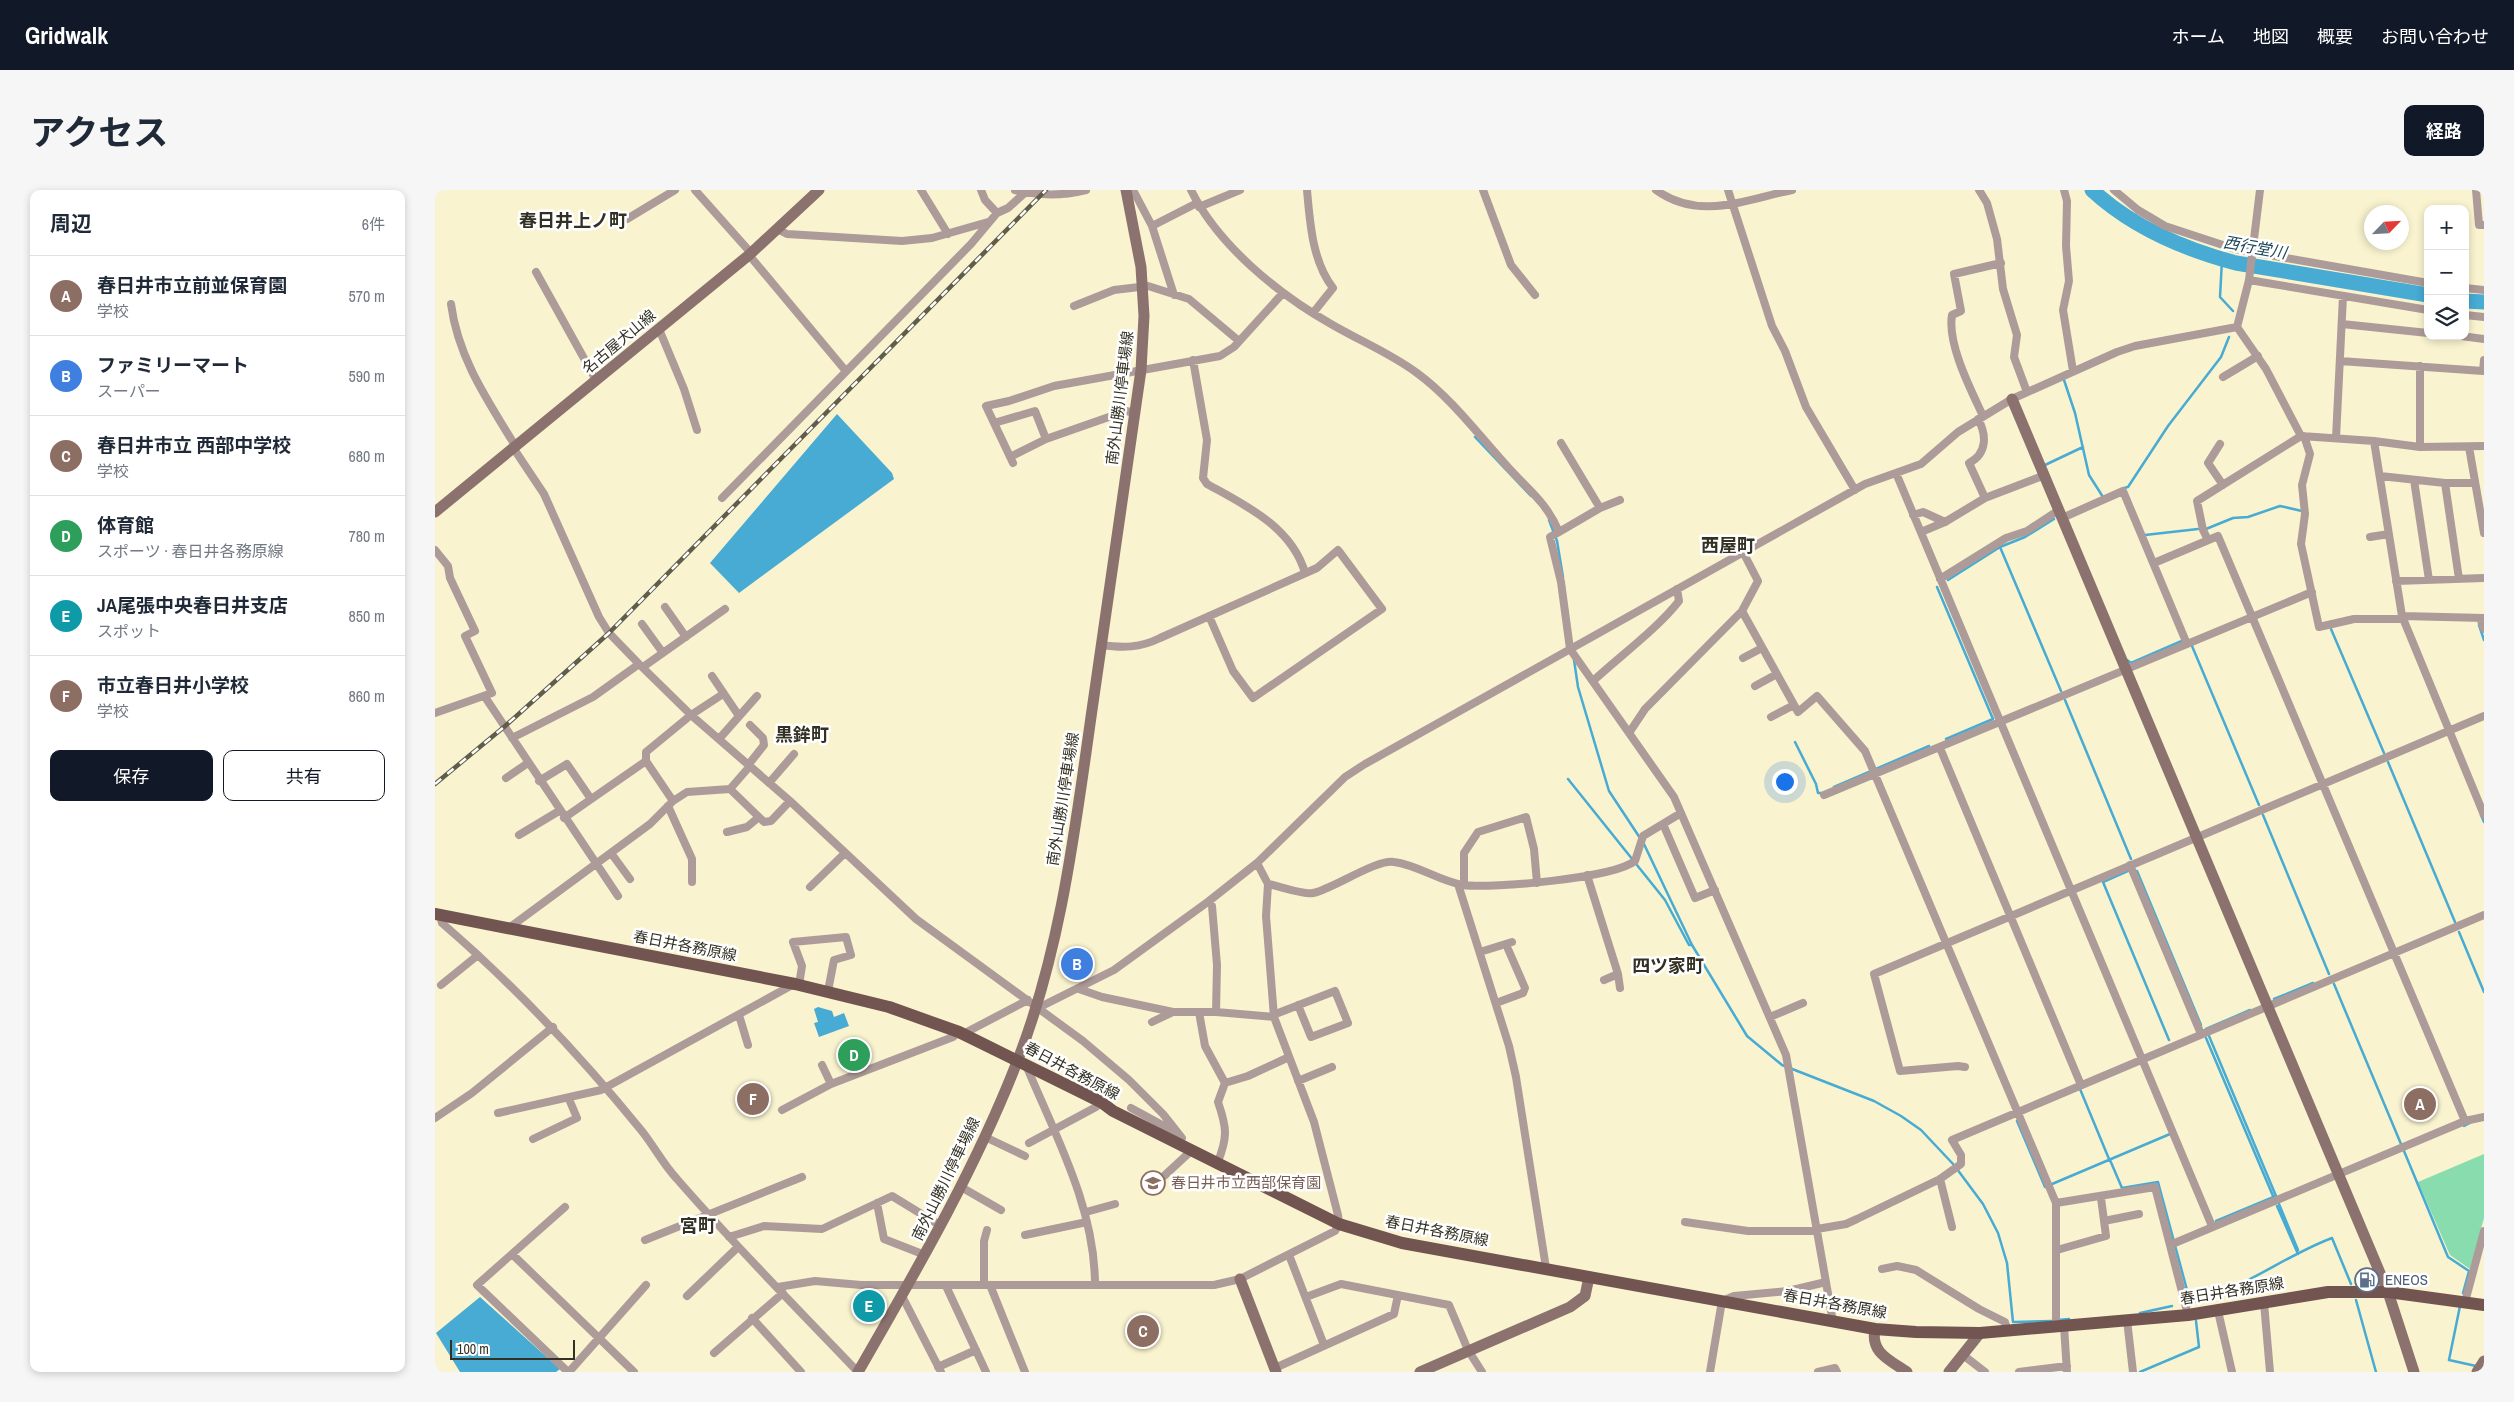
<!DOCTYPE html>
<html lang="ja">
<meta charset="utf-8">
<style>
:root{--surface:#fff;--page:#f6f6f7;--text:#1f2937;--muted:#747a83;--line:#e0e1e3;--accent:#111827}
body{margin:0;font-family:"Archivo Narrow","Noto Sans JP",sans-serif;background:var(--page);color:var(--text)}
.controls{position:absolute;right:15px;top:15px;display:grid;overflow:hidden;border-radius:10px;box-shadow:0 2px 8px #0003}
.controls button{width:45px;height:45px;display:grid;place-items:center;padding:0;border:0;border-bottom:1px solid var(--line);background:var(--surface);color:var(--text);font:25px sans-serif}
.compass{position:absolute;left:1929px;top:15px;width:45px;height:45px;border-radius:50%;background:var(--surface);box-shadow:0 2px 8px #0003;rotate:65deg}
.scale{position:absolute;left:15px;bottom:12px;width:125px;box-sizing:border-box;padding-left:5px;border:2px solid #333123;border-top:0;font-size:14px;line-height:18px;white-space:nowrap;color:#333123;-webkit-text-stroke:4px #fff;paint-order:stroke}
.you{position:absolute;left:1349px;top:591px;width:18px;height:18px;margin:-12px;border:4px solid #fff;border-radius:50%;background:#1a73e8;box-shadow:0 0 0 8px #1a73e833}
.badge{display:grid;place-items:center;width:32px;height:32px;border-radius:50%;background:var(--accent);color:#fff;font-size:16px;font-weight:700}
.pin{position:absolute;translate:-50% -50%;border:2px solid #fff;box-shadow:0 1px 5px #0006}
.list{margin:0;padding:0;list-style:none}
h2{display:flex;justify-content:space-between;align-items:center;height:65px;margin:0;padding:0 20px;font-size:21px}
h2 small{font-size:16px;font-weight:400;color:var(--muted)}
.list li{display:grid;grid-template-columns:32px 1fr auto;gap:15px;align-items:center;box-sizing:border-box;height:80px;padding:0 20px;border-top:1px solid var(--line)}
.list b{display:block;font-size:19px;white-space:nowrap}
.list p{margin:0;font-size:16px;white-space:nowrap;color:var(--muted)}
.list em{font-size:16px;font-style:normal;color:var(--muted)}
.actions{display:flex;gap:10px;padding:15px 20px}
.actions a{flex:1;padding:11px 0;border:1px solid var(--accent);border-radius:10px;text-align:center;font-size:18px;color:var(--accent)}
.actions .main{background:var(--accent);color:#fff}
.icon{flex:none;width:28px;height:28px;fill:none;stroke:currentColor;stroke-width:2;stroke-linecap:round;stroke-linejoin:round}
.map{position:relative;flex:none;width:2049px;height:1182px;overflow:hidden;border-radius:10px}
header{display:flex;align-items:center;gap:30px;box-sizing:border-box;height:70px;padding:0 25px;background:var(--accent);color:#fff}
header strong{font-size:24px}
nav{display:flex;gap:28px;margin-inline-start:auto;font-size:18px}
.intro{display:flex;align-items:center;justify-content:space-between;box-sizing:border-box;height:120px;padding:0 30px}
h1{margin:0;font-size:35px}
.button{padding:12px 22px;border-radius:10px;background:var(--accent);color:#fff;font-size:18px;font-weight:700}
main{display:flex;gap:30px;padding:0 30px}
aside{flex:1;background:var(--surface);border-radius:10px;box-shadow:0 2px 8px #0003}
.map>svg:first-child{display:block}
.green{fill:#89dcae}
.water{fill:#47abd3}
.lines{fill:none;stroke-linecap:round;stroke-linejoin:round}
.stream{stroke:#47abd3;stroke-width:2.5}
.river{stroke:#47abd3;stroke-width:15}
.street{stroke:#ad9b99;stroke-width:8}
.secondary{stroke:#8b726f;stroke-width:11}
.primary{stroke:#725451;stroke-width:12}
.rail-casing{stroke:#605d4a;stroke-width:4.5}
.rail{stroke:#fff;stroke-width:2.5;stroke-dasharray:8;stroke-linecap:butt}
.labels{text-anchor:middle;stroke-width:5;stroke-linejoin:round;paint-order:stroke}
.street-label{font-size:15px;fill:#333123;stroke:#fff}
.education-label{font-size:15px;fill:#785e54;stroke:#fff;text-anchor:start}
.service-label{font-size:15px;fill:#4e5e75;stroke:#fff;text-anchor:start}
.water-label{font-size:16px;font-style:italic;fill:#1b4557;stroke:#fff}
.quarter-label{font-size:18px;font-weight:bold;fill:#333123;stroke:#fff}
</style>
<header>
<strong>Gridwalk</strong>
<nav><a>ホーム</a><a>地図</a><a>概要</a><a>お問い合わせ</a></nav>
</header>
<div class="intro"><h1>アクセス</h1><a class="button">経路</a></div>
<main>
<aside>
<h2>周辺<small>6件</small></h2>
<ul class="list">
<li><span class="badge" style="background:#8d6e63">A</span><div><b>春日井市立前並保育園</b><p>学校</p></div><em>570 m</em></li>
<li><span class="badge" style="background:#3f7fe0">B</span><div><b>ファミリーマート</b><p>スーパー</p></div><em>590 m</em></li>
<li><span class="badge" style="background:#8d6e63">C</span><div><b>春日井市立 西部中学校</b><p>学校</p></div><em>680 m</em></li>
<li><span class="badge" style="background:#2e9e5b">D</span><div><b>体育館</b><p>スポーツ · 春日井各務原線</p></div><em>780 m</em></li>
<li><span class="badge" style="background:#0f9aa8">E</span><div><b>JA尾張中央春日井支店</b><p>スポット</p></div><em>850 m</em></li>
<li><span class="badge" style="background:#8d6e63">F</span><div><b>市立春日井小学校</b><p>学校</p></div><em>860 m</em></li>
</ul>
<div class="actions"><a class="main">保存</a><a>共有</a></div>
</aside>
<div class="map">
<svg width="2049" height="1182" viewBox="0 0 2049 1182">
<rect width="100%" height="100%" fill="#f9f3cf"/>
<!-- green -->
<path class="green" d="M2049 964V1028L2035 1079 2015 1065 1983 992Z"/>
<!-- water -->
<path class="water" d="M402 224 457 283 459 289 304 403 275 373Z
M383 817 397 821 399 827 409 823 414 836 384 847 379 833 383 832 379 819Z
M45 1107 125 1179 121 1182H25L1 1143Z"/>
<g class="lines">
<!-- stream -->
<path class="stream" d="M1787 70 1785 107 1798 121
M1629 190 1640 223 1654 285 1668 307
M1040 247 1096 306
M1610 275 1648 257
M1689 298 1693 297 1733 236 1786 167 1794 147
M1114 330 1122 351 1128 387
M1771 339 1798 328 1813 327 1845 316 1867 321
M1710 345 1763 339
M1565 357 1626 501
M1513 390 1565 357 1590 347 1619 329
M1502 397 1558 529 1511 549
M2044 435 2049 450
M1896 439 1949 563
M1757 456 1824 615
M1139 470 1143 497 1174 601 1205 648
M1692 470 1696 473 1749 450
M1630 510 1696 669
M1360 552 1381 594 1383 603H1387
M1953 572 2020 732
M1133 589 1230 710 1254 755H1257
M1399 597 1494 556
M1828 625 1894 784
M2046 625 2049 632
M1208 652 1257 755 1312 846 1347 875 1439 911 1466 926 1486 940 1519 975 1548 1014 1563 1043 1572 1073 1578 1132 1617 1131
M1695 680 1668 692 1734 850
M1702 681 1766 835
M2024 742 2049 802
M1899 794 1966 954
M1839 809 1878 793
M1771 839 1815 820
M1774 846 1841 1006 1781 1031
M1771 848 1838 1006
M1645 899 1674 969
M1582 931 1610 997 1735 944
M2029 936 2035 933
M1969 961 2013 1067 2034 1081 2028 1103
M1675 970 1687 998 1723 992 1756 1115
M1844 1014 1863 1060
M1842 1016 1863 1064
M1921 1110 1941 1182
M1760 1111C1811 1098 1849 1066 1897 1048L1916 1094
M2025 1116 2014 1170 2041 1176
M1705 1123 1737 1116
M1623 1130 1634 1129
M1705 1182 1764 1157 1761 1131"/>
<!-- river -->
<path class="river" d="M1657 0C1697 37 1748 59 1801 73L1993 105
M2030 111 2049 112"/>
<!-- street -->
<path class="street" d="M260 0 316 63
M486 0 513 44
M546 0 550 10 562 23
M580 0C604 6 627 6 651 0
M698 0 717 36 739 105
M756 0C783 55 843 104 896 134 925 151 955 163 982 183 1015 207 1043 244 1071 275 1092 299 1111 311 1124 342L1115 347 1126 392 1135 459 1239 607 1351 865 1398 1132
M872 0C875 32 877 71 898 98L878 123
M1048 0 1076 75 1100 105
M1221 0C1264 31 1309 10 1357 0
M1293 0 1337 136 1350 161 1371 217 1420 300
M1544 0 1552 13 1562 49 1568 99 1582 145 1579 167 1592 202
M1629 0 1632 11 1631 56 1634 91 1628 120 1638 181
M1679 0 1703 20 1730 36 1800 59 1993 93
M2041 0 2044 35H2049
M764 17 805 0
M192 29 240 0
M717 36 762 13
M342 39 352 44 467 51 497 48 553 32
M314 65 410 180
M101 82 161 190
M1814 90 1993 120
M2030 98 2049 100
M16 114C23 168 53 211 81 257
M639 116 679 100 713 96 754 109 804 151
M2030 125 2049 127
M1907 134 1993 143
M1802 137 1831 179 1866 246 1939 251 1985 257 2049 256
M224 139 249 199 262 240
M2026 146 2049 149
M758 170 772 250 768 288 772 294C810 315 857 337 870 383
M1905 171 2048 181 2049 170
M1788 187 1823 166
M1548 226C1536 200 1512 154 1517 125L1526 121 1519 84 1566 73
M1543 229C1552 245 1552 264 1534 273L1550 308
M559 233 600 221 611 249
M1869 246 1875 264 1867 295 1870 324 1866 354 1884 437 1919 429H1968
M1901 248 1908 106
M1939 251 1967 426 2049 625
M1126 253 1165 318
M1785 254 1773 273 1788 295
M1985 257V176
M2034 257 2049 343
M79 259 109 304 164 427 174 443 204 474 256 525 355 611 481 729 648 851 694 890 728 924 747 948 743 954
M575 267 611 249 691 221 700 223
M578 273 551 216 574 211 619 196 785 166 799 157 848 103
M1461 283 1777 1036
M1945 286 2010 293H2040
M1979 290 1994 390
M2010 293 2024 389
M287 308 536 54 562 23 573 18 593 0
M1478 325 1488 322 1510 332
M1627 328 1688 301 1752 454
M1124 342 1165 318 1185 310
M1486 342 1510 332 1550 308 1610 285
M1935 347 1954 344
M1773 350 1768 340 1762 311 1866 246
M0 360 13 376 15 388 40 441 30 446 57 503 0 523
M1719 373 1783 346 2030 931
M1505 389 1571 348 1592 341 1624 320
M1961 391 2049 388
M230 417 251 447
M1307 421 1363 522 1382 506 1430 561 1621 1013V1136
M1967 426 2049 428
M2045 428 2049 439
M207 434 228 463
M666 455C688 458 705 458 725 448L882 378 903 360 947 419 818 508 798 481 774 426
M1308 468 1327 458
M208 477 290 419
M277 486 304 526
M1158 491C1185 466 1222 439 1244 411L1242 399
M1320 496 1342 484
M50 507 183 706
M1336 527 1359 515
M1194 543 1210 519 1307 421 1323 391 1308 362
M77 548 158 507 204 474
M284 549 322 506
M1505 558 1646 895
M211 571 238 611
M314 574 329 555 328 548 315 535
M71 588 93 573
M104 591 132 574 156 609
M334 593 359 564
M295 599 329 632 336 631 355 611
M1389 605 1877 402
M233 616 257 669V692
M129 628 211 571V562L256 525 288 504
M1228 634 1260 708 1280 700
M292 642 312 637 324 627
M84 645 124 621
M176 663 195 689
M1695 675 1766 844
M1152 685 1183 784 1185 798
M833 694C844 696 869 705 878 703 898 699 941 669 959 672 983 675 1004 691 1028 695 1057 699 1178 688 1200 671L1208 646 1246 623
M1023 694 1074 856 1081 887 1111 1078
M1029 695V663L1043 642 1091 627 1099 659 1102 693
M375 697 410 663
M774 711 777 716 782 775 781 822
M5 725 7 733C80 796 145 865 206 940 219 956 228 974 242 989 300 1056 362 1118 423 1182
M77 739 78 735 215 634 238 611 252 602 295 599 315 576
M1045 762 1077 752
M1169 790 1183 784
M6 795 43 765
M364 795 367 776 358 752 411 747 416 765 399 770 393 801
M644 799 667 807 738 822
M1061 813 1088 803 1090 798 1073 759
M603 818 679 780 774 711 822 673 910 587 930 574 1430 294 1486 274 1523 242 1577 209 1682 162 1700 156 1802 137 1814 90 1825 0
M764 822 770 856 790 893
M304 825 313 855
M838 825 900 801 913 833 876 847 863 815
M1335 827 1368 813
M717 832 738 822H781L839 827
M528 844 593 810
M387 875 396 894
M591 875C620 945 660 1017 660 1095
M1530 877 1523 876 1465 881 1439 784 2049 526
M863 891 897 877
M696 918 740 942
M347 920 396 894 518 847 524 842
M63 923 166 900 359 794
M0 928 37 903 118 837
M550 947 590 966
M98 949 142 928 134 909
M594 953 661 917 666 912
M782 974C793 947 792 938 783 912L790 893 813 886 854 867
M729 986 756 961
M1505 989 1517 1037
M526 997 566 1020
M442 1013 449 1049 490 1065
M1621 1013 1720 997 1753 1125
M130 1017 42 1095 133 1182
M651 1022 680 1014
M1669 1031 1704 1024
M1250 1032 1313 1041H1382
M1382 1039 1411 1034 1422 1029 1505 989 1526 974V965L1517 950 2049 725
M590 1045 652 1032
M294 1047 329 1036 387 1039 457 1006 506 1036
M210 1050 367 987
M1735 1055 2030 931 2049 927
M1622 1060 1671 1046 1666 1008
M77 1064 199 1182
M854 1065 889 1155
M1447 1079 1462 1076 1481 1080 1544 1119 1570 1132 1572 1139
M549 1095V1051L552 1040
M555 1095 590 1182
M511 1096 551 1182
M343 1097 380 1091 426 1095H779L805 1089 900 1041 904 1034 903 1025 879 932 839 827 831 726 833 694 822 673
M252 1106 303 1057
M467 1106 506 1182
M871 1107 906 1094 1014 1115 1033 1160 1047 1182
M2030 1112 2049 1041
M1829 1113 1835 1182
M1783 1121 1797 1182
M317 1128 366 1182
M1692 1130 1698 1182
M1629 1136 1632 1182
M279 1163 348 1103
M1528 1165 1550 1182
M503 1177 541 1160
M840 1178 959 1124 963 1105
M134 1182 211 1095
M1275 1182 1287 1111 1299 1106 1353 1101 1391 1092
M1383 1182 1400 1178 1402 1182
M1584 1182 1632 1176"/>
<!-- secondary -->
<path class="secondary" d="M1577 209 1953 1102 1979 1182
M0 322 314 65 384 0
M805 1089 841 1182
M1440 1139C1435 1163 1455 1170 1472 1182
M423 1182C481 1081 540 980 582 872 626 760 640 639 657 520 673 407 690 294 706 180L709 126 706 77 691 0
M985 1182 1135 1117 1150 1106 1154 1087
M1514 1182 1545 1143
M2042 1182 2049 1171"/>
<!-- primary -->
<path class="primary" d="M0 724 360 794 454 817 524 842 666 912 678 921 904 1034 967 1053 1440 1139 1481 1142 1545 1143 1753 1125 1893 1102H1953L2049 1115"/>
<!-- rail casing -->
<g class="rail-casing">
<path id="rail" d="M0 594 69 537 174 443 611 0"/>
</g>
<!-- rail -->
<use href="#rail" class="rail"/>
</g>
<!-- icons -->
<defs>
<g id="school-ring" transform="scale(1.25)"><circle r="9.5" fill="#fff" stroke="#8d6e63" stroke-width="1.5"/><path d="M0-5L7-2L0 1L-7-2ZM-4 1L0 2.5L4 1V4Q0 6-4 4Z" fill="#8d6e63"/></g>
<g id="fuel-ring" transform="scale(1.25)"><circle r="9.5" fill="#fff" stroke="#5c6f8a" stroke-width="1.5"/><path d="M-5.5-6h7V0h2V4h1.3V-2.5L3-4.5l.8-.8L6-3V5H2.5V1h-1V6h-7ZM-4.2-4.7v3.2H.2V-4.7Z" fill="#5c6f8a"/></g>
</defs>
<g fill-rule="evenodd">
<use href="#school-ring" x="718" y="993"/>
<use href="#fuel-ring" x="1932" y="1090"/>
</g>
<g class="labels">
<!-- street labels -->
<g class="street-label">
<text transform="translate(184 152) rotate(-40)" y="5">名古屋犬山線</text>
<text transform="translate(685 208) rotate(-83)" y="5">南外山勝川停車場線</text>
<text transform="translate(628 609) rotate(-81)" y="5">南外山勝川停車場線</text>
<text transform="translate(250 756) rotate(11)" y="5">春日井各務原線</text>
<text transform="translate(637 881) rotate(28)" y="5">春日井各務原線</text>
<text transform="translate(511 989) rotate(-64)" y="5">南外山勝川停車場線</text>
<text transform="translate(1002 1041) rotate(11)" y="5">春日井各務原線</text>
<text transform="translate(1797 1101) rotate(-9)" y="5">春日井各務原線</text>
<text transform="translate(1400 1114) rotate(10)" y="5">春日井各務原線</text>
</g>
<!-- education labels -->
<g class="education-label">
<text x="736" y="998">春日井市立西部保育園</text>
</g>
<!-- service labels -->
<g class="service-label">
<text x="1950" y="1095">ENEOS</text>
</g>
<!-- water labels -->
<g class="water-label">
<text transform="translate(1820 57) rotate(10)" y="6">西行堂川</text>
</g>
<!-- quarter labels -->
<g class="quarter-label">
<text x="138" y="37">春日井上ノ町</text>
<text x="1293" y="362">西屋町</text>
<text x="367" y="551">黒鉾町</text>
<text x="1233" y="782">四ツ家町</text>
<text x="263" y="1042">宮町</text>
</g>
</g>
</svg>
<div class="controls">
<button>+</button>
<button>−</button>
<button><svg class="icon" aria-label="layers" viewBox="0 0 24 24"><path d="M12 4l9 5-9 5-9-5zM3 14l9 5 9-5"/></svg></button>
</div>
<svg class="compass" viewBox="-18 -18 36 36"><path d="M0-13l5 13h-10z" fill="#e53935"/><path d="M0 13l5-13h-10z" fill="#747a83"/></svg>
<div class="scale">100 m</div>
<div class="you"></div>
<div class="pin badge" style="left:1985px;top:914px;background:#8d6e63">A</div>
<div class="pin badge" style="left:642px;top:774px;background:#3f7fe0">B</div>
<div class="pin badge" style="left:708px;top:1141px;background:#8d6e63">C</div>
<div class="pin badge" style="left:419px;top:865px;background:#2e9e5b">D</div>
<div class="pin badge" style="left:434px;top:1116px;background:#0f9aa8">E</div>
<div class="pin badge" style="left:318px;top:909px;background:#8d6e63">F</div>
</div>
</main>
